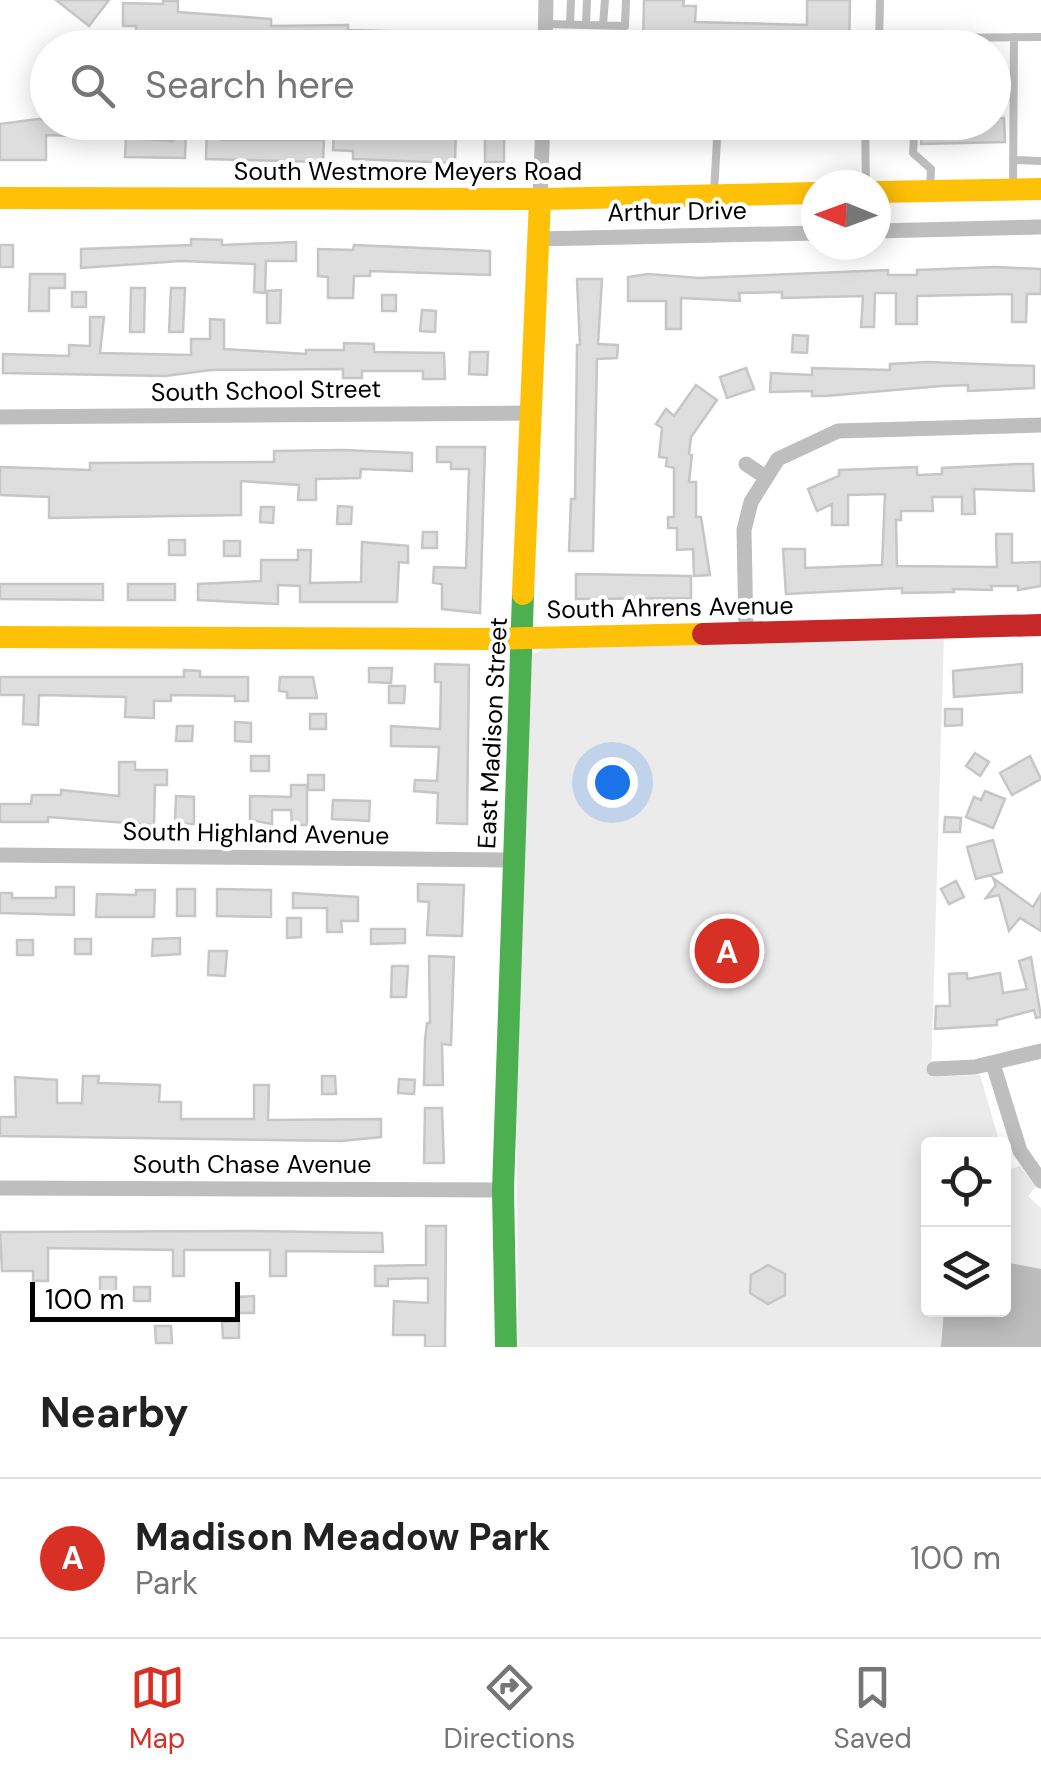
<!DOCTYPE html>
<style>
:root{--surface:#fff;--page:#f2f2f2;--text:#222;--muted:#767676;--line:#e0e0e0;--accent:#d93025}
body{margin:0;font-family:"DM Sans",sans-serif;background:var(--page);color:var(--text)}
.controls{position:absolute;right:30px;bottom:30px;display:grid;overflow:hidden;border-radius:10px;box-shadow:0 5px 25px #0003}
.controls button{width:90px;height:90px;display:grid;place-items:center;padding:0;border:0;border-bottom:2px solid var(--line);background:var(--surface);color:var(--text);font:50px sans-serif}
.compass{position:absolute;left:801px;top:170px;width:90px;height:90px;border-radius:50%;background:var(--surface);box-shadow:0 5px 25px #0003;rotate:271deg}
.scale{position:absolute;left:30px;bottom:25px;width:210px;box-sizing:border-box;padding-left:10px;border:5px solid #000;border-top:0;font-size:28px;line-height:35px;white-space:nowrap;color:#000;-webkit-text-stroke:8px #fff;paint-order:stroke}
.you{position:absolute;left:612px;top:782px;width:35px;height:35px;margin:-25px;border:8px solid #fff;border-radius:50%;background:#1a73e8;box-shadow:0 0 0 15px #1a73e833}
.badge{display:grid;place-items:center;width:65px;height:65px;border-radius:50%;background:var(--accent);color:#fff;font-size:32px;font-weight:700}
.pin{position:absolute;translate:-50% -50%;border:5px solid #fff;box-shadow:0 2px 10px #0006}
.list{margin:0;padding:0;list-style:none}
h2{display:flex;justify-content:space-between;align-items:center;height:130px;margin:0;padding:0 40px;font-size:42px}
h2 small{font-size:32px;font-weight:400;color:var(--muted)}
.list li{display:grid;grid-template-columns:65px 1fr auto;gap:30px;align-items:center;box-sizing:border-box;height:160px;padding:0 40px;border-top:2px solid var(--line)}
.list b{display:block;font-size:38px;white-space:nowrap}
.list p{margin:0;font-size:32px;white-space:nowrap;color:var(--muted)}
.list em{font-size:32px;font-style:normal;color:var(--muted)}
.icon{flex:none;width:55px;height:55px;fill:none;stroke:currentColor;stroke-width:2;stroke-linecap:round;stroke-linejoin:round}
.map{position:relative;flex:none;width:1041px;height:1347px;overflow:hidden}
.search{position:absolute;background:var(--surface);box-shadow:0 5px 25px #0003;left:30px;right:30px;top:30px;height:110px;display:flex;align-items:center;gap:25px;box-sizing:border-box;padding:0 35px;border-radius:55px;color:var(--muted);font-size:38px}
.sheet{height:290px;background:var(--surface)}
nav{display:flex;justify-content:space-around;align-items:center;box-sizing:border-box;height:140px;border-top:2px solid var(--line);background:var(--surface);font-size:28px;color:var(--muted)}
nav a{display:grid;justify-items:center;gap:5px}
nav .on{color:var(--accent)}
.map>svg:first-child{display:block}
.green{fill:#ebebeb}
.water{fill:#bdbdbd}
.building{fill:#dedede;stroke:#c6c6c6;stroke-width:2.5}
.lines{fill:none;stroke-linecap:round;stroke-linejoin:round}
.lane{stroke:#bebebe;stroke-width:8}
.street{stroke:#bebebe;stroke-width:15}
.fast{stroke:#4caf50;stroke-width:22}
.slow{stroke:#ffc107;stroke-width:22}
.jam{stroke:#c62828;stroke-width:22}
.labels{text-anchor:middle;stroke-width:8;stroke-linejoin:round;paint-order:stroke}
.street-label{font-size:25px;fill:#000;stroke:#fff}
</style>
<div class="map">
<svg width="1041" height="1347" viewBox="0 0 1041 1347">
<rect width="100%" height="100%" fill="#fff"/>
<!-- green -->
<path class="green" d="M944 638 931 1077 980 1075 1000 1144H928V1310H1004V1156L1008 1170 1020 1166 1036 1187 1028 1196 1041 1208V1347H518L516 1032 532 655 545 648Z"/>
<!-- water -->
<path class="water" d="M1004 1262 1041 1269V1347H941L944 1310H1004Z"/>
<!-- building -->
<path class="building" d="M56 0H109L89 26Z
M644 0H684L683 6H696L695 22 807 25V0H850L849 48H643Z
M163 1H178V12L271 19V26L348 25V30L389 31 388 48H278V42L154 31 153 48H136V26H123V3L163 4Z
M994 118H1004L1005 142 921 144 922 131 980 130V122H994Z
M38 119 75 122V136L46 135V160H0V124Z
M207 122H222L221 140H324L323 162 206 159Z
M437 127H456L455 163 353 159V151L333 150 334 131H348V137L395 138V129Z
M174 130H186L185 158 125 157 126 138 173 141Z
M485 135H504V162H485Z
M191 239 222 240V245L296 242V261H266L265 293 254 292 255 264 181 261 81 268V249L191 245Z
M0 245H13V267H0Z
M354 245 490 251V275L370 271V276H354L353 298H328V277L318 276V249L353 250Z
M995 267 1041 269V294H1027L1026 322H1012V294L917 296V324H896V293H875L874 327H861L863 296 782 298V292L739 293 740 301 681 298V329H666V301H628V277L648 274 699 278 888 270V275H917V270Z
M30 274H65V288H49V311H29Z
M577 279H602L598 344 618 345 617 358 597 359 593 551H569L571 499H575L577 345H580Z
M131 288H145L144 332H130Z
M171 288H185L183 332H169Z
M281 290 280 323H267V291Z
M72 292H86V307H72Z
M382 295H396V311H382Z
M422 310 436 311 435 332 420 331Z
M90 317H104L100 353 191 355V339H210V319L224 320V349L306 354V350H344V343L374 344V352L444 353 445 379H423V371H362V378H343V369L211 370 165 376 3 373V354L69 356V345L90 346Z
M793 335 808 336 807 353 792 352Z
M470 352H488L487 375 469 374Z
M927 362 1034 366V388L968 391V385L941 386 825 396H812V391L770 392 771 373 812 375V368L890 370V364Z
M746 368 754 389 727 398 720 377Z
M696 385 717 400 691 437 689 454 692 455 689 482H696V517H701L710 575 694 576 693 549 677 550V528H668V517H674V468L666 466 667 458 659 457 662 428 656 424 666 409 674 416Z
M437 447H485L480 613 442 609V584L433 583 434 567 466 568 469 469H451V462H437Z
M343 450 412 453V471L361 469 360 478 316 479V500H298L299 485 241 481V515L49 518V497L0 495V467L90 470V463L274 462V451Z
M1019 464H1033L1034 491 974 489 975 514H962V497H932L933 511H901V520H896L897 566 997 567 996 534H1012V563L1041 562V586L1018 590V586H991L992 590 953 589 954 592 902 593V588L786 594 783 549H805V568L882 565 885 494 848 495V525H832V504L817 511 808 489 839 476V470L917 467V475L942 474V468Z
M338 506 352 507 351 524H337Z
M261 507H274L273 523 260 522Z
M423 532H437V548H422Z
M169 540H185V555H169Z
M224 541H240V556H224Z
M362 542 408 546V563L399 562 397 602H300V586L278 585V604L198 600V584L261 581V560H298V550H311L310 583 361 582Z
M576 574 691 576V598L576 599Z
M0 584H103V600L0 599Z
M128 584H175V600H128Z
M435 664 469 665 467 824 437 823 438 793 414 791 415 780 437 781 439 747 391 746V726L440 729 441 682H435Z
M1022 664V692L954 697 953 671Z
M369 668H392L391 683 369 682Z
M184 670 200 671V677H248V701H235V696L171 695V701H154V718L125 717 126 697 39 695 38 725 23 724 24 695H0V677H184Z
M280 677H313L317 698H287V692L279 691Z
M389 686H405L404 703H389Z
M945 709H962V725L945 726Z
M310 714H326V729H310Z
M235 722 251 723V742L235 741Z
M177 726H193L192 741H176Z
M975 753 989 762 980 776 966 766Z
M251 756H269V771H251Z
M1030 756 1041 779 1012 795 1000 773Z
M119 762H135V770H167V785H155L154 825 48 817V822H0V804H31L32 795H61V790L119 796Z
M308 775H324V790H308Z
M291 785H307V825H292L291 810H272V824L250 820V796L291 797Z
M985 791 1005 799 993 828 966 817 974 797 981 800Z
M176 796 194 797V824L175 823Z
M333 800 370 801 369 821 332 819Z
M945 817 961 818 960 832H944Z
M993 840 1002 872 976 879 967 847Z
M993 878 1033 907 1041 894V931L1020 918 1009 931 999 895 986 898 996 885Z
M956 881 964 897 949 904 941 889Z
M418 884 464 885 462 936 427 935 429 902 418 901Z
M56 887H74V915L0 913V893H12V898H56Z
M177 889H195V916H177Z
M217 889 271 890V917L217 916Z
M136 890H155L154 917H96L97 894 136 895Z
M293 893 358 897V921H341L342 932H327V908H293Z
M287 918H301V937L287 938Z
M371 929H405V943L371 944Z
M180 938V954L152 956 153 939Z
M75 939H91V954H75Z
M17 940H33V955H17Z
M209 951H227L225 976 208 975Z
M429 956 454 957 451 1045 442 1044 443 1085H424L425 1040 427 1023H430Z
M1031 957 1041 1017 1036 1018 1034 1010 997 1020V1025L935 1029 936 1006H950L949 974 967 973V979L1000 973 1003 993 1027 989 1019 961Z
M392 966H408L406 997H391Z
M83 1076H99L98 1083 160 1085 159 1102H181V1119H254V1085H269L268 1120 381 1119V1137L341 1141 0 1136V1117H16L15 1077 57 1080V1103H82Z
M322 1076H335L336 1094H322Z
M399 1079 415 1080 414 1094 398 1093Z
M425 1108H442L444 1163H424Z
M426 1226H446L445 1347H425V1335H393L394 1301 428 1303V1278L388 1279V1286H375V1266L426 1265Z
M248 1231 382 1233 383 1252 286 1251V1276H270V1250H184V1276H173V1250L48 1248V1281H33V1271H2L0 1232Z
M768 1265 785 1274V1295L768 1304 750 1293 751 1275Z
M100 1277H116V1294H100Z
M134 1287H150V1301H134Z
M254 1296V1313H238V1297Z
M239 1321V1338H223L222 1322Z
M155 1326H171L172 1343H156Z"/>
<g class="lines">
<!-- lane -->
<path class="lane" d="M546 24 625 26 626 0
M570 24 571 0
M586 24 587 0
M603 25 605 0
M879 48 880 0
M931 48V38L1041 37
M865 122 866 185
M915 122 913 153 931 169 930 190
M1013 160 1041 161
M1013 188 1014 37
M714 192 718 122"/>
<!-- street -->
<path class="street" d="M545 48 546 0
M540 199 543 122
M876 231 1041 227
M538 239 816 233
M0 417 532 413
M746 464 764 476
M746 632 744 530 751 502 778 459 838 431 1041 425
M0 855 512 860
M993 1064 1020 1151 1041 1181
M934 1069 975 1067 1041 1051
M0 1188 503 1190"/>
<!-- fast -->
<path class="fast" d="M506 1347 503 1190 523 594"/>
<!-- slow -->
<path class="slow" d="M876 192 1041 189
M0 198 540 199 816 193
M523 594 540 199
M0 637 489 639 703 634"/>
<!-- jam -->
<path class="jam" d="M703 634 1041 625"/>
</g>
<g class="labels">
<!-- street labels -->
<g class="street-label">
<text x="408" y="180">South Westmore Meyers Road</text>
<text transform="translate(677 211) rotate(-1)" y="9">Arthur Drive</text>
<text transform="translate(266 390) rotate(-1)" y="9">South School Street</text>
<text transform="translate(670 607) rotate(-1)" y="9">South Ahrens Avenue</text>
<text transform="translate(492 733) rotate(-87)" y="9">East Madison Street</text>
<text transform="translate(256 833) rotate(1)" y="9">South Highland Avenue</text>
<text x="252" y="1173">South Chase Avenue</text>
</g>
</g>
</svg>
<div class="controls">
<button><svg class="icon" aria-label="locate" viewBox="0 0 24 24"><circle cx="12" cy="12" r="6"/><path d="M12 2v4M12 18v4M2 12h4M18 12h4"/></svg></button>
<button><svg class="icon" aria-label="layers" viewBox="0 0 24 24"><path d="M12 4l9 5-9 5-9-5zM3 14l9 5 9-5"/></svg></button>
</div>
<svg class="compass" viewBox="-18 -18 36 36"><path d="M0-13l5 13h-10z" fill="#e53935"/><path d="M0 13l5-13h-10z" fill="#767676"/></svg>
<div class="scale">100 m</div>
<div class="you"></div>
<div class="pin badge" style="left:727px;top:951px">A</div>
<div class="search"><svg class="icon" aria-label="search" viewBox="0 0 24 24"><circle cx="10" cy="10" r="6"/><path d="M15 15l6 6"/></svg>Search here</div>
</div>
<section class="sheet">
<h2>Nearby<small></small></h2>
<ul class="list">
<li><span class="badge">A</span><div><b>Madison Meadow Park</b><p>Park</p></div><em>100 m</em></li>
</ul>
</section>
<nav>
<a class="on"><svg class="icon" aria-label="map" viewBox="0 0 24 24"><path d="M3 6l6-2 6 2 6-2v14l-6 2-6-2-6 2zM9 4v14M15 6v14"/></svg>Map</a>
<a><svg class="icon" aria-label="directions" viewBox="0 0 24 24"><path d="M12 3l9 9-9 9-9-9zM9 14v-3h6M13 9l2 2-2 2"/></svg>Directions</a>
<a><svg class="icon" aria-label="saved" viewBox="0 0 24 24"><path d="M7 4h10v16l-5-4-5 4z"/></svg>Saved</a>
</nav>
